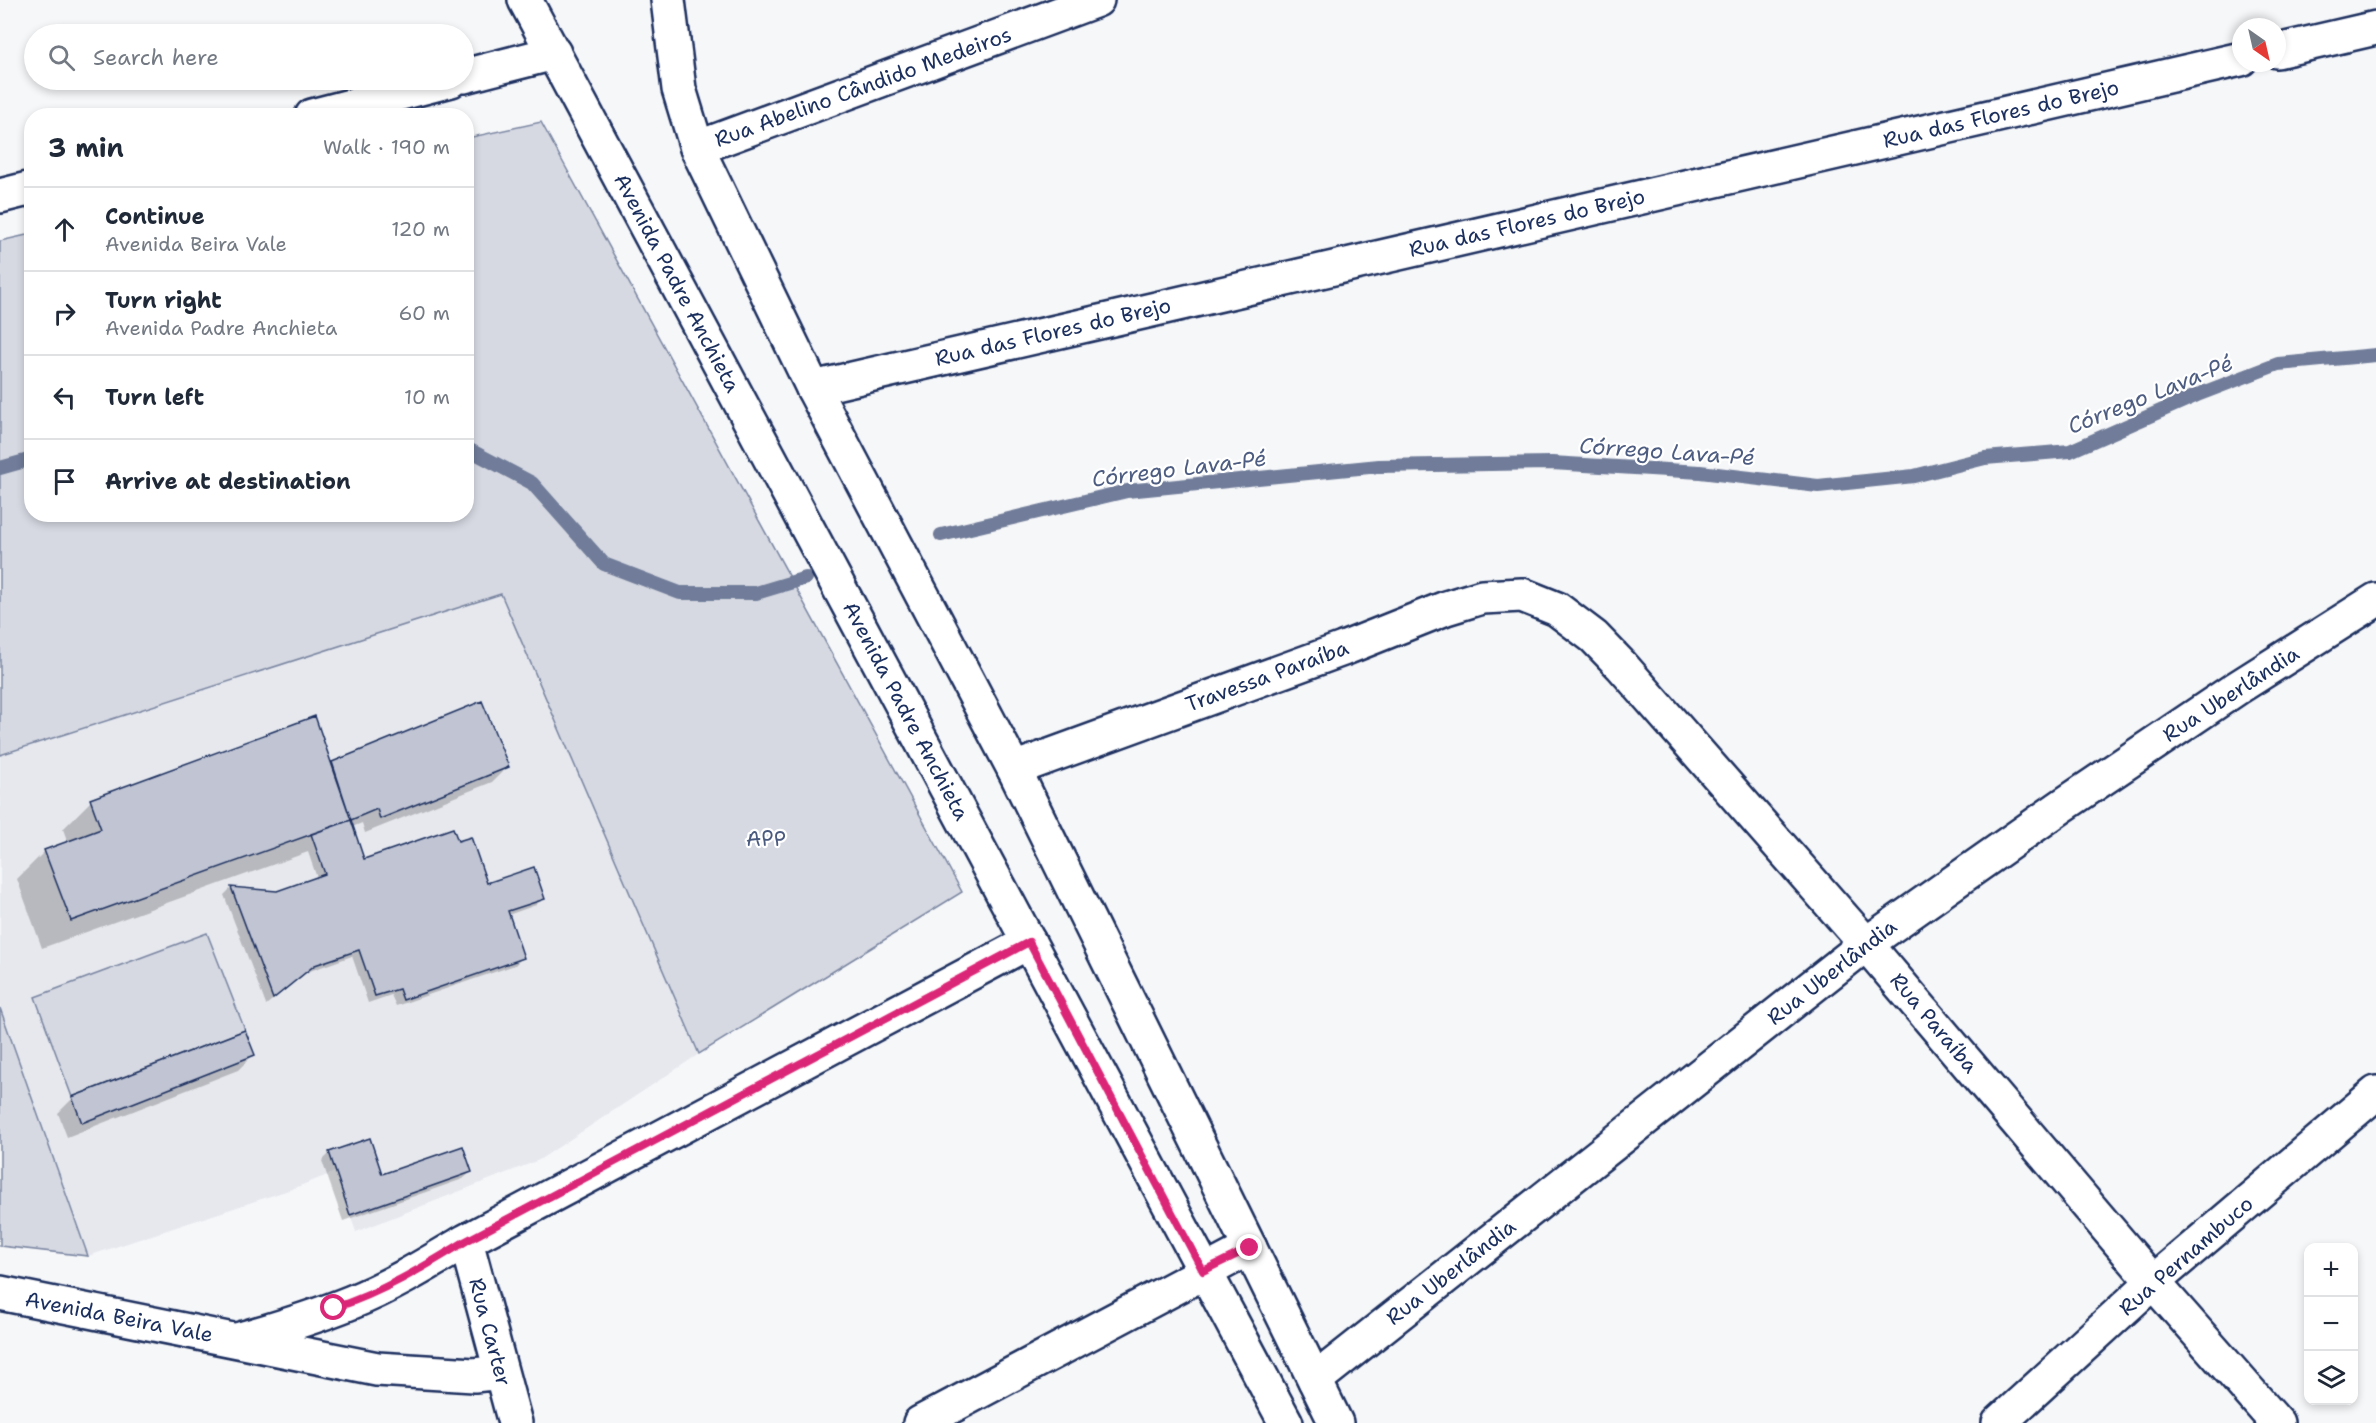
<!DOCTYPE html>
<meta charset="utf-8">
<style>
:root{--surface:#fff;--page:#f6f6f7;--text:#1f2937;--muted:#747a83;--line:#e0e1e3}
body{margin:0;font-family:"Shantell Sans",sans-serif;background:var(--page);color:var(--text)}
.controls{position:absolute;right:18px;bottom:18px;display:grid;overflow:hidden;border-radius:12px;box-shadow:0 3px 9px #0003}
.controls button{width:54px;height:54px;display:grid;place-items:center;padding:0;border:0;border-bottom:2px solid var(--line);background:var(--surface);color:var(--text);font:30px sans-serif}
.compass{position:absolute;left:2232px;top:18px;width:54px;height:54px;border-radius:50%;background:var(--surface);box-shadow:0 3px 9px #0003;rotate:146deg}
.stop{position:absolute;width:18px;height:18px;margin:-14px;border:4px solid #db2777;border-radius:50%;background:#fff}
.stop.end{background:#db2777;border-color:#fff;box-shadow:0 2px 6px #0008}
.list{margin:0;padding:0;list-style:none}
h2{display:flex;justify-content:space-between;align-items:center;height:78px;margin:0;padding:0 24px;font-size:26px}
h2 small{font-size:20px;font-weight:400;color:var(--muted)}
.list li{display:grid;grid-template-columns:39px 1fr auto;gap:18px;align-items:center;box-sizing:border-box;height:84px;padding:0 24px;border-top:2px solid var(--line)}
.list b{display:block;font-size:22px;white-space:nowrap}
.list p{margin:0;font-size:20px;white-space:nowrap;color:var(--muted)}
.list em{font-size:20px;font-style:normal;color:var(--muted)}
.icon{flex:none;width:33px;height:33px;fill:none;stroke:currentColor;stroke-width:2;stroke-linecap:round;stroke-linejoin:round}
.map{position:relative;flex:none;width:2376px;height:1423px;overflow:hidden}
.search{position:absolute;background:var(--surface);box-shadow:0 3px 9px #0003;left:24px;top:24px;width:450px;height:66px;display:flex;align-items:center;gap:15px;box-sizing:border-box;padding:0 21px;border-radius:33px;color:var(--muted);font-size:22px}
.panel{position:absolute;background:var(--surface);box-shadow:0 3px 9px #0003;left:24px;top:108px;width:450px;height:414px;border-radius:24px}
.map>svg:first-child{display:block}
.built{fill:#e6e8ee}
.green{fill:#d6d9e2;stroke:#7884a0;stroke-width:1.5}
.shadow{fill:#0003}
.lines{fill:none;stroke-linecap:round;stroke-linejoin:round}
.stream{stroke:#707c99;stroke-width:14}
.building{fill:#c0c4d3;stroke:#1b2f5e;stroke-width:1.5}
.street-casing{stroke:#1b2f5e;stroke-width:38}
.secondary-casing{stroke:#1b2f5e;stroke-width:38}
.street{stroke:#fff;stroke-width:33}
.secondary{stroke:#fff;stroke-width:33}
.route{stroke:#db2777;stroke-width:8}
.labels{text-anchor:middle;stroke-width:4.5;stroke-linejoin:round;paint-order:stroke}
.street-label{font-size:21px;fill:#1b2f5e;stroke:#fff}
.park-label{font-size:21px;fill:#4a5a7f;stroke:#fff}
.water-label{font-size:22px;font-style:italic;fill:#4d5c81;stroke:#fff}
</style>
<div class="map">
<svg width="2376" height="1423" viewBox="0 0 2376 1423">
<rect width="100%" height="100%" fill="#f6f7f9"/>
<filter id="ink" filterUnits="userSpaceOnUse"><feTurbulence type="fractalNoise" baseFrequency=".0167" numOctaves="2"/><feDisplacementMap in="SourceGraphic" scale="12" xChannelSelector="R" yChannelSelector="G"/><feConvolveMatrix kernelMatrix="1 2 1 2 8 2 1 2 1" color-interpolation-filters="sRGB"/></filter>
<g filter="url(#ink)">
<!-- built -->
<path class="built" d="M501 594 699 1054 539 1160 356 1232 335 1172 292 1189 88 1256 0 1008V755Z"/>
<!-- green -->
<path class="green" d="M541 122 962 892 699 1054 501 594 0 755V241L31 234 32 514H466L467 138Z
M207 933 245 1030 72 1097 35 997Z
M0 1008 88 1256 0 1246Z"/>
<!-- shadow -->
<path class="shadow" d="M333 763 507 767 492 782 365 833 362 823 352 827 363 861 457 843 486 885 543 898 536 905 508 915 522 958 515 965 396 1006 391 995 368 1003 352 956 307 972 266 1005 224 895 231 888 277 892 317 878 308 852 42 948 17 879 45 851 68 843 63 829 91 801 331 766Z
M253 1055 238 1070 67 1137 58 1113 73 1098Z
M369 1140 381 1176 471 1172 463 1179 343 1221 322 1161 329 1154Z"/>
<g class="lines">
<!-- stream -->
<path class="stream" d="M466 448 532 483 604 564 680 593H756L806 578
M0 468 32 459
M941 535 1127 491 1379 466 1552 463 1700 472 1818 486 1914 476 1985 458 2070 451 2197 395 2278 364 2376 355"/>
</g>
<!-- building -->
<path class="building" d="M482 701 509 767 380 819 377 809 351 820 332 762Z
M315 716 351 820 71 921 44 850 101 829 90 799Z
M351 820 364 859 453 828 458 841 471 837 487 883 534 867 545 899 508 911 524 958 403 1000 399 989 375 996 359 950 315 965 273 999 231 887 277 891 325 874 311 834Z
M245 1030 255 1055 82 1123 72 1097Z
M370 1138 382 1174 463 1146 472 1172 350 1215 329 1152Z"/>
<g class="lines">
<!-- street casing -->
<g class="street-casing">
<path id="street" d="M2277 51 2376 28
M464 76 554 53
M312 116 451 80
M697 148 1097 0
M0 196 32 188
M813 388 2241 59
M1014 769 1343 649 1446 608 1482 597 1522 595 1557 609 1594 637 1622 666 1866 944 2153 1282 2277 1423
M466 1241 515 1423
M0 1293 377 1369 474 1375 501 1372
M237 1340C276 1329 315 1317 352 1302 392 1286 429 1263 466 1241L1029 942
M1315 1380 1866 944 2062 806 2237 688 2376 600
M920 1423 1250 1248
M1999 1423 2153 1282 2376 1093"/>
</g>
<!-- secondary casing -->
<g class="secondary-casing">
<path id="secondary" d="M525 0 1286 1423
M668 0 679 89 697 148 813 388 1014 769 1336 1423"/>
</g>
<!-- street -->
<use href="#street" class="street"/>
<!-- secondary -->
<use href="#secondary" class="secondary"/>
</g>
</g>
<g class="lines" filter="url(#ink)">
<!-- route -->
<path class="route" d="M334 1308C381 1293 424 1267 466 1241L1029 942 1203 1271 1250 1248"/>
</g>
<g class="labels">
<!-- street labels -->
<g class="street-label">
<text transform="translate(863 87) rotate(-20)" y="7">Rua Abelino Cândido Medeiros</text>
<text transform="translate(2001 114) rotate(-13)" y="7">Rua das Flores do Brejo</text>
<text transform="translate(1527 223) rotate(-13)" y="7">Rua das Flores do Brejo</text>
<text transform="translate(677 283) rotate(62)" y="7">Avenida Padre Anchieta</text>
<text transform="translate(1053 332) rotate(-13)" y="7">Rua das Flores do Brejo</text>
<text transform="translate(1267 676) rotate(-20)" y="7">Travessa Paraíba</text>
<text transform="translate(2231 694) rotate(-33)" y="7">Rua Uberlândia</text>
<text transform="translate(906 711) rotate(62)" y="7">Avenida Padre Anchieta</text>
<text transform="translate(1832 972) rotate(-38)" y="7">Rua Uberlândia</text>
<text transform="translate(1934 1023) rotate(50)" y="7">Rua Paraíba</text>
<text transform="translate(2186 1256) rotate(-41)" y="7">Rua Pernambuco</text>
<text transform="translate(1451 1272) rotate(-38)" y="7">Rua Uberlândia</text>
<text transform="translate(119 1317) rotate(11)" y="7">Avenida Beira Vale</text>
<text transform="translate(490 1332) rotate(75)" y="7">Rua Carter</text>
</g>
<!-- park labels -->
<g class="park-label">
<text x="766" y="846">APP</text>
</g>
<!-- water labels -->
<g class="water-label">
<text transform="translate(2150 394) rotate(-22)" y="8">Córrego Lava-Pé</text>
<text transform="translate(1667 451) rotate(4)" y="8">Córrego Lava-Pé</text>
<text transform="translate(1179 468) rotate(-7)" y="8">Córrego Lava-Pé</text>
</g>
</g>
</svg>
<div class="controls">
<button>+</button>
<button>−</button>
<button><svg class="icon" aria-label="layers" viewBox="0 0 24 24"><path d="M12 4l9 5-9 5-9-5zM3 14l9 5 9-5"/></svg></button>
</div>
<svg class="compass" viewBox="-18 -18 36 36"><path d="M0-13l5 13h-10z" fill="#e53935"/><path d="M0 13l5-13h-10z" fill="#747a83"/></svg>
<div class="stop" style="left:334px;top:1308px"></div>
<div class="stop end" style="left:1250px;top:1248px"></div>
<div class="search"><svg class="icon" aria-label="search" viewBox="0 0 24 24"><circle cx="10" cy="10" r="6"/><path d="M15 15l6 6"/></svg>Search here</div>
<section class="panel">
<h2>3 min<small>Walk · 190 m</small></h2>
<ul class="list">
<li><svg class="icon" aria-label="ahead" viewBox="0 0 24 24"><path d="M12 20V5M6 11l6-6 6 6"/></svg><div><b>Continue</b><p>Avenida Beira Vale</p></div><em>120 m</em></li>
<li><svg class="icon" aria-label="right" viewBox="0 0 24 24"><path d="M7 20v-9h11M14 6l5 5-5 5"/></svg><div><b>Turn right</b><p>Avenida Padre Anchieta</p></div><em>60 m</em></li>
<li><svg class="icon" aria-label="left" viewBox="0 0 24 24"><path d="M17 20v-9H6M10 6l-5 5 5 5"/></svg><div><b>Turn left</b></div><em>10 m</em></li>
<li><svg class="icon" aria-label="arrive" viewBox="0 0 24 24"><path d="M6 21V4h12l-3 4 3 4H6"/></svg><div><b>Arrive at destination</b></div></li>
</ul>
</section>
</div>
